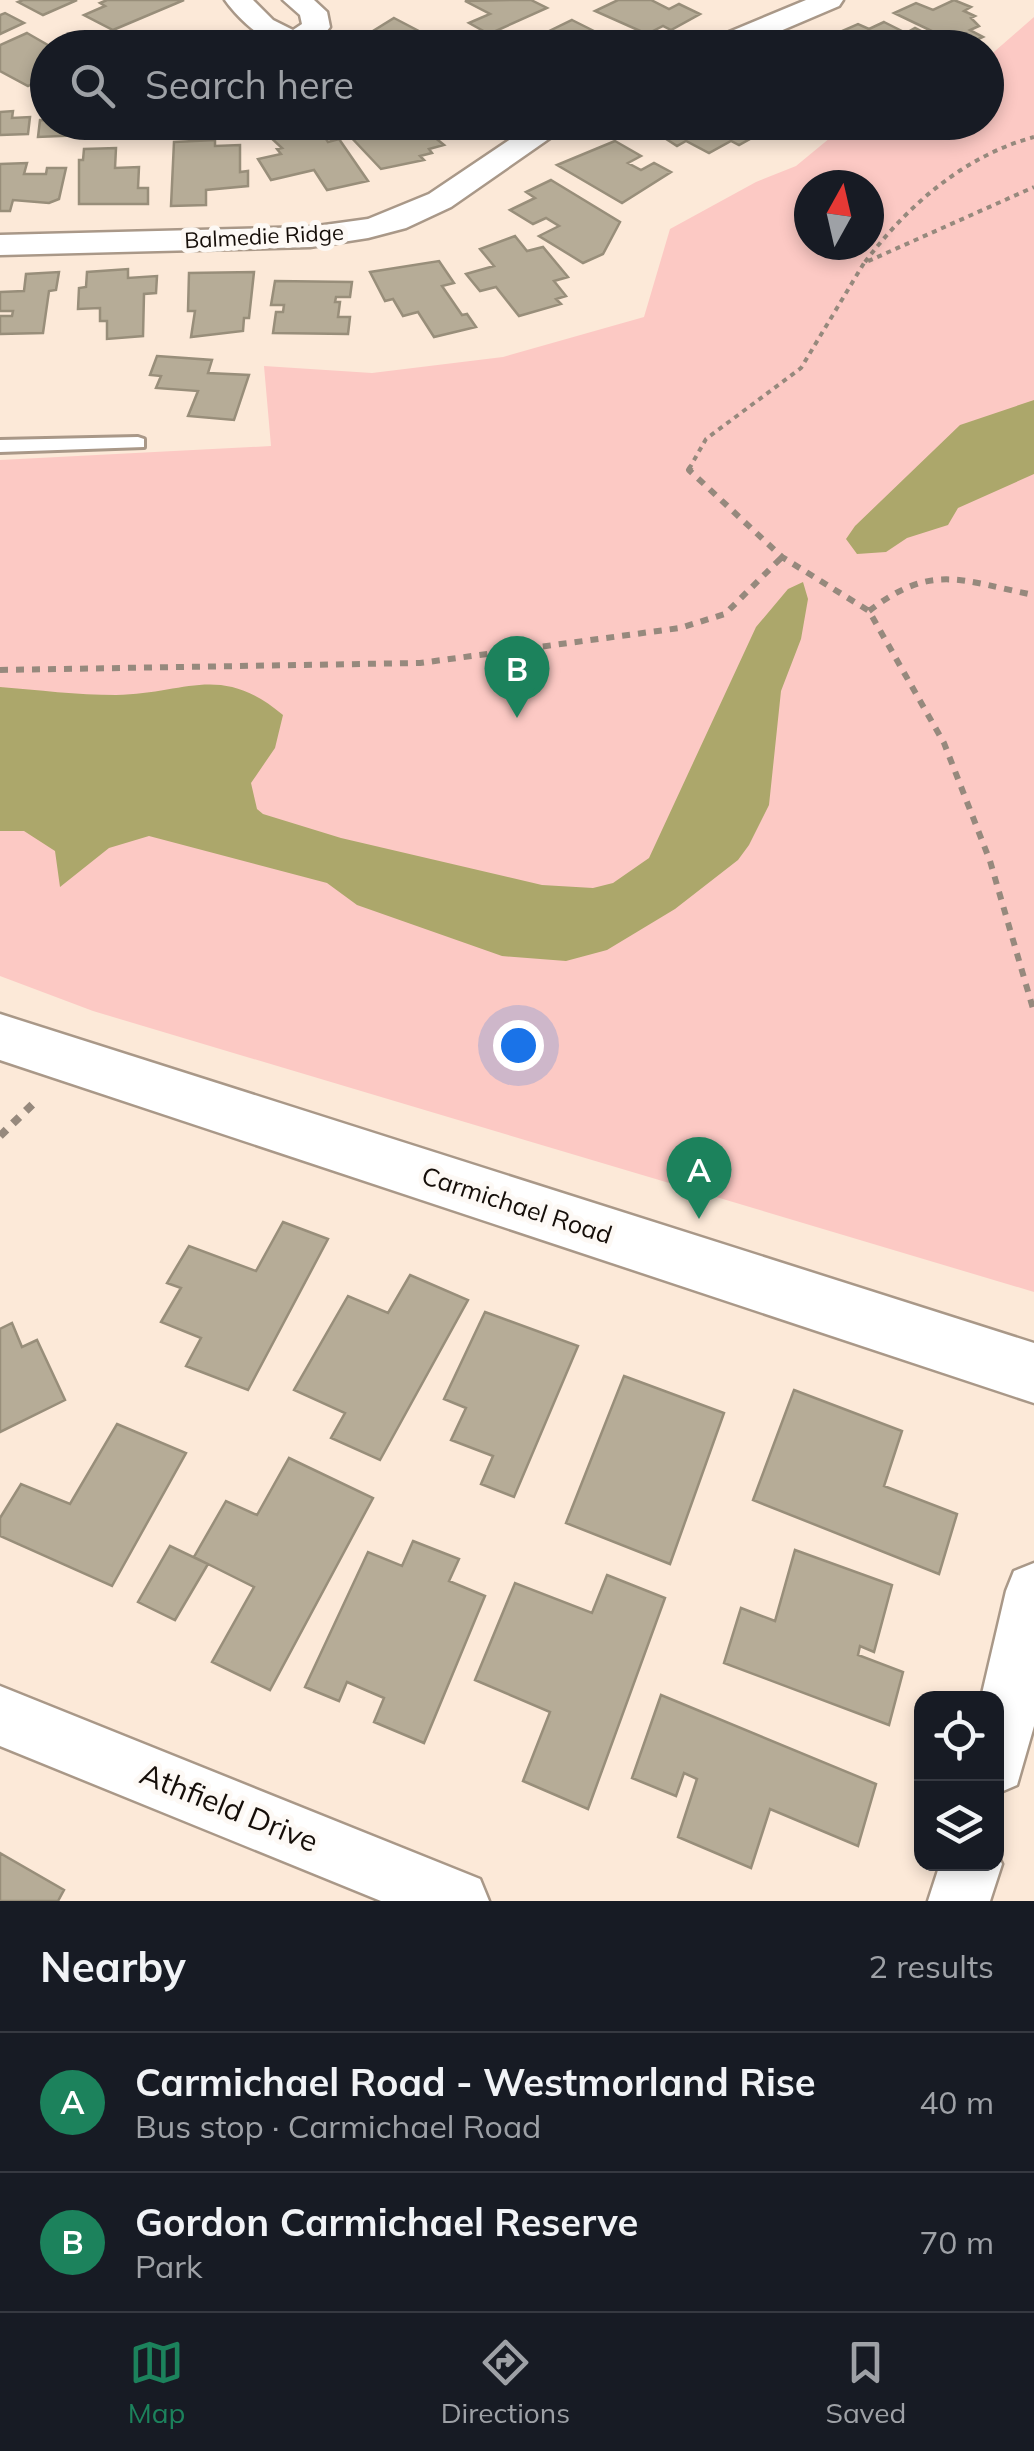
<!DOCTYPE html>
<meta charset="utf-8">
<style>
:root{--surface:#171b24;--page:#242831;--text:#f1f3f6;--muted:#9ea1a6;--line:#363941;--accent:#1c825c}
body{margin:0;font-family:Mulish,sans-serif;background:var(--page);color:var(--text)}
.controls{position:absolute;right:30px;bottom:30px;display:grid;overflow:hidden;border-radius:20px;box-shadow:0 5px 15px #0003}
.controls button{width:90px;height:90px;display:grid;place-items:center;padding:0;border:0;border-bottom:2px solid var(--line);background:var(--surface);color:var(--text);font:50px sans-serif}
.compass{position:absolute;left:794px;top:170px;width:90px;height:90px;border-radius:50%;background:var(--surface);box-shadow:0 5px 15px #0003;rotate:8deg}
.you{position:absolute;left:518px;top:1045px;width:35px;height:35px;margin:-25px;border:8px solid #fff;border-radius:50%;background:#1a73e8;box-shadow:0 0 0 15px #1a73e833}
.badge{display:grid;place-items:center;width:65px;height:65px;border-radius:50%;background:var(--accent);color:#fff;font-size:32px;font-weight:700}
.pin{position:absolute;translate:-50% -82px;filter:drop-shadow(0 2px 5px #0008)}
.pin::after{content:'';position:absolute;top:52px;width:35px;height:30px;background:inherit;clip-path:polygon(0 0,100% 0,50% 100%)}
.list{margin:0;padding:0;list-style:none}
h2{display:flex;justify-content:space-between;align-items:center;height:130px;margin:0;padding:0 40px;font-size:42px}
h2 small{font-size:32px;font-weight:400;color:var(--muted)}
.list li{display:grid;grid-template-columns:65px 1fr auto;gap:30px;align-items:center;box-sizing:border-box;height:140px;padding:0 40px;border-top:2px solid var(--line)}
.list b{display:block;font-size:38px;white-space:nowrap}
.list p{margin:0;font-size:32px;white-space:nowrap;color:var(--muted)}
.list em{font-size:32px;font-style:normal;color:var(--muted)}
.icon{flex:none;width:55px;height:55px;fill:none;stroke:currentColor;stroke-width:2;stroke-linecap:round;stroke-linejoin:round}
.map{position:relative;flex:none;width:1034px;height:1901px;overflow:hidden}
.search{position:absolute;background:var(--surface);box-shadow:0 5px 15px #0003;left:30px;right:30px;top:30px;height:110px;display:flex;align-items:center;gap:25px;box-sizing:border-box;padding:0 35px;border-radius:55px;color:var(--muted);font-size:38px}
.sheet{height:410px;background:var(--surface)}
nav{display:flex;justify-content:space-around;align-items:center;box-sizing:border-box;height:140px;border-top:2px solid var(--line);background:var(--surface);font-size:28px;color:var(--muted)}
nav a{display:grid;justify-items:center;gap:5px}
nav .on{color:var(--accent)}
.map>svg:first-child{display:block}
.green{fill:#fcc9c4;fill-rule:evenodd}
.water{fill:#aca76b}
.building{fill:#b6ac97;stroke:#988e7a;stroke-width:2.5}
.lines{fill:none;stroke-linecap:round;stroke-linejoin:round}
.lane-casing{stroke:#a99888;stroke-width:6}
.street-casing{stroke:#a99888;stroke-width:5}
.secondary-casing{stroke:#a99888;stroke-width:5}
.path-far2{stroke:#96897d;stroke-width:4;stroke-dasharray:5 5;stroke-linecap:butt}
.path-far1{stroke:#96897d;stroke-width:6;stroke-dasharray:8 8;stroke-linecap:butt}
.path{stroke:#96897d;stroke-width:8;stroke-dasharray:9 9;stroke-linecap:butt}
.lane{fill:#fff;fill-rule:evenodd}
.street{fill:#fff;fill-rule:evenodd}
.secondary{fill:#fff;fill-rule:evenodd}
.labels{text-anchor:middle;stroke-width:10;stroke-linejoin:round;paint-order:stroke}
.far-street-label{font-size:22px;fill:#150e09;stroke:#fdf9f5}
.street-label{font-size:25px;fill:#150e09;stroke:#fdf9f5}
.near-street-label{font-size:30px;fill:#150e09;stroke:#fdf9f5}
</style>
<div class="map">
<svg width="1034" height="1901" viewBox="0 0 1034 1901">
<rect width="100%" height="100%" fill="#fce9d8"/>
<!-- green -->
<path class="green" d="M1034 17V1292L93 1011 0 976V460L271 446 264 366 372 373 503 357 644 317 670 229 756 182 796 166 836 133 859 123 986 122 987 58ZM809 185H869V245H809Z"/>
<!-- water -->
<path class="water" d="M1034 400V474L958 508 948 525 907 538 886 552 857 554 846 539 855 526 960 425Z
M803 582 808 599 801 639 781 691 769 805 749 845 738 860 675 909 607 950 566 961 502 956 357 905 327 883 149 836 109 848 60 887 55 851 24 831H0V687C38 690 77 695 116 695 186 694 220 662 283 715L275 748 251 783 257 809 263 814 341 838 542 885 593 888 613 883 649 858 756 627 788 589Z"/>
<!-- building -->
<path class="building" d="M23 0H77L43 15 18 2Z
M107 0H184L113 30 84 15 105 6 100 3Z
M510 0H531L547 8 489 34 469 23 490 14 465 1Z
M618 0H651L669 9 679 4 700 14 671 30 663 26 647 34 595 11Z
M954 0 971 7 964 11 975 16 971 18 979 26 970 30 983 37 963 46 894 13 916 3 933 10Z
M5 13 24 23 0 34V15Z
M394 18 440 42 454 35 463 40 466 48 368 46 385 38 373 31Z
M572 20 614 41 624 36 644 46 559 48 531 40Z
M884 22 906 33 915 28 955 48H867L840 32 858 24 869 29Z
M27 33 53 48H48L46 86 38 81 28 86 0 71V45Z
M13 111 12 118 30 117 28 134 0 135V112Z
M40 120 109 122 108 134 38 137Z
M350 122H416L444 145 429 149 432 153 420 156 424 160 381 169 349 135 352 134 343 124Z
M640 122H729L757 135 739 145 731 141 709 153 686 141 677 146Z
M318 126 328 142 339 139 368 181 327 190 314 170 271 180 258 159 281 154 277 149 282 148 269 136Z
M215 140V146L240 145V172L248 171V186L206 190V205L171 206 174 142Z
M615 141 641 156 628 163 641 170 654 163 671 172 622 203 557 165Z
M116 148 115 168 139 167 138 188H148V204H79V160H83L84 149Z
M27 163 24 174H46L47 168H66L59 199 49 203 13 200 10 211H0V164Z
M551 180 620 222 603 254 583 263 539 236 559 226 546 218 533 224 510 210 535 198 526 192Z
M515 236 527 251 543 247 568 277 554 281 566 296 556 299 561 304 519 316 496 287 480 291 466 274 494 266 480 249Z
M439 261 454 283 442 286 462 315 467 314 476 327 434 337 418 312 403 316 393 299 385 301 370 272Z
M128 269V278L157 276 156 293 144 294 143 336 107 339V321H100V308L78 309 79 288 86 287 87 272Z
M59 272 56 290 49 291 43 333 0 334V316H12L13 311H0V292L24 291 26 274Z
M254 272 249 318H244L243 331 191 337 195 311H188L189 273Z
M275 281 352 282 350 297H336L335 302H340L338 317H350L348 334 273 333 276 312H283L284 305H271Z
M157 356 212 360 208 373 249 375 234 420 188 416 198 391 156 388 161 376 150 375Z
M283 1222 328 1239 248 1390 186 1366 201 1338 161 1322 181 1288 167 1283 189 1246 256 1271Z
M410 1275 468 1300 380 1460 331 1438 345 1413 294 1390 348 1296 388 1313Z
M485 1312 578 1346 514 1497 481 1484 493 1456 451 1440 466 1408 444 1399Z
M12 1323 22 1347 37 1340 65 1400 0 1432V1329Z
M624 1376 724 1413 670 1564 566 1523Z
M794 1390 902 1431 884 1486 957 1514 939 1574 753 1500Z
M117 1424 186 1453 112 1586 0 1536V1518L21 1484 70 1504Z
M289 1458 373 1498 270 1690 212 1662 254 1587 194 1557 226 1501 257 1515Z
M413 1541 459 1559 449 1581 485 1596 424 1743 374 1722 384 1698 347 1682 339 1701 305 1687 368 1552 402 1566Z
M170 1546 208 1564 175 1620 138 1602Z
M795 1550 892 1585 874 1652 860 1646 858 1655 903 1672 889 1725 724 1663 741 1608 775 1621Z
M607 1575 665 1598 588 1809 523 1781 550 1712 475 1680 515 1583 592 1613Z
M661 1695 876 1784 858 1846 770 1809 751 1868 678 1837 697 1779 684 1773 676 1796 632 1778Z
M0 1853 64 1890 58 1901H0Z"/>
<g class="lines">
<!-- lane casing -->
<g class="lane-casing">
<path id="lane" d="M138 437 144 439V447L0 452V440Z"/>
</g>
<!-- street casing -->
<g class="street-casing">
<path id="street" d="M225 0H253L273 20 293 30 302 24 300 15 283 0H314L327 12 330 27C297 71 248 32 225 0Z
M806 0H843L839 6 740 48H701L705 42Z
M536 122H573L451 207 406 228 368 238 310 247 0 255V235L310 227 368 219 429 194Z
M1034 1563V1726L1017 1785 996 1794V1698H981L1006 1591 1014 1571Z
M0 1686 480 1879 489 1901H381L0 1746Z
M996 1851 1002 1864 990 1901H928L940 1864H996Z"/>
</g>
<!-- secondary casing -->
<g class="secondary-casing">
<path id="secondary" d="M0 1014 1034 1343V1403L0 1060Z"/>
</g>
<!-- path-far2 -->
<path class="path-far2" d="M865 262C908 205 964 156 1034 137
M689 469 706 439 801 368 864 263 1034 187"/>
<!-- path-far1 -->
<path class="path-far1" d="M691 467 689 470 782 557 869 611 944 743 990 861 1034 1012
M869 611C933 562 961 581 1034 595
M0 670 420 663 680 628 725 614 782 557"/>
<!-- path -->
<path class="path" d="M0 1136 37 1100"/>
<!-- lane -->
<use href="#lane" class="lane"/>
<!-- street -->
<use href="#street" class="street"/>
<!-- secondary -->
<use href="#secondary" class="secondary"/>
</g>
<g class="labels">
<!-- far-street labels -->
<g class="far-street-label">
<text transform="translate(264 236) rotate(-3)" y="8">Balmedie Ridge</text>
</g>
<!-- street labels -->
<g class="street-label">
<text transform="translate(517 1205) rotate(18)" y="9">Carmichael Road</text>
</g>
<!-- near-street labels -->
<g class="near-street-label">
<text transform="translate(229 1808) rotate(22)" y="10">Athfield Drive</text>
</g>
</g>
</svg>
<div class="controls">
<button><svg class="icon" aria-label="locate" viewBox="0 0 24 24"><circle cx="12" cy="12" r="6"/><path d="M12 2v4M12 18v4M2 12h4M18 12h4"/></svg></button>
<button><svg class="icon" aria-label="layers" viewBox="0 0 24 24"><path d="M12 4l9 5-9 5-9-5zM3 14l9 5 9-5"/></svg></button>
</div>
<svg class="compass" viewBox="-18 -18 36 36"><path d="M0-13l5 13h-10z" fill="#e53935"/><path d="M0 13l5-13h-10z" fill="#9ea1a6"/></svg>
<div class="you"></div>
<div class="pin badge" style="left:699px;top:1219px">A</div>
<div class="pin badge" style="left:517px;top:718px">B</div>
<div class="search"><svg class="icon" aria-label="search" viewBox="0 0 24 24"><circle cx="10" cy="10" r="6"/><path d="M15 15l6 6"/></svg>Search here</div>
</div>
<section class="sheet">
<h2>Nearby<small>2 results</small></h2>
<ul class="list">
<li><span class="badge">A</span><div><b>Carmichael Road - Westmorland Rise</b><p>Bus stop · Carmichael Road</p></div><em>40 m</em></li>
<li><span class="badge">B</span><div><b>Gordon Carmichael Reserve</b><p>Park</p></div><em>70 m</em></li>
</ul>
</section>
<nav>
<a class="on"><svg class="icon" aria-label="map" viewBox="0 0 24 24"><path d="M3 6l6-2 6 2 6-2v14l-6 2-6-2-6 2zM9 4v14M15 6v14"/></svg>Map</a>
<a><svg class="icon" aria-label="directions" viewBox="0 0 24 24"><path d="M12 3l9 9-9 9-9-9zM9 14v-3h6M13 9l2 2-2 2"/></svg>Directions</a>
<a><svg class="icon" aria-label="saved" viewBox="0 0 24 24"><path d="M7 4h10v16l-5-4-5 4z"/></svg>Saved</a>
</nav>
